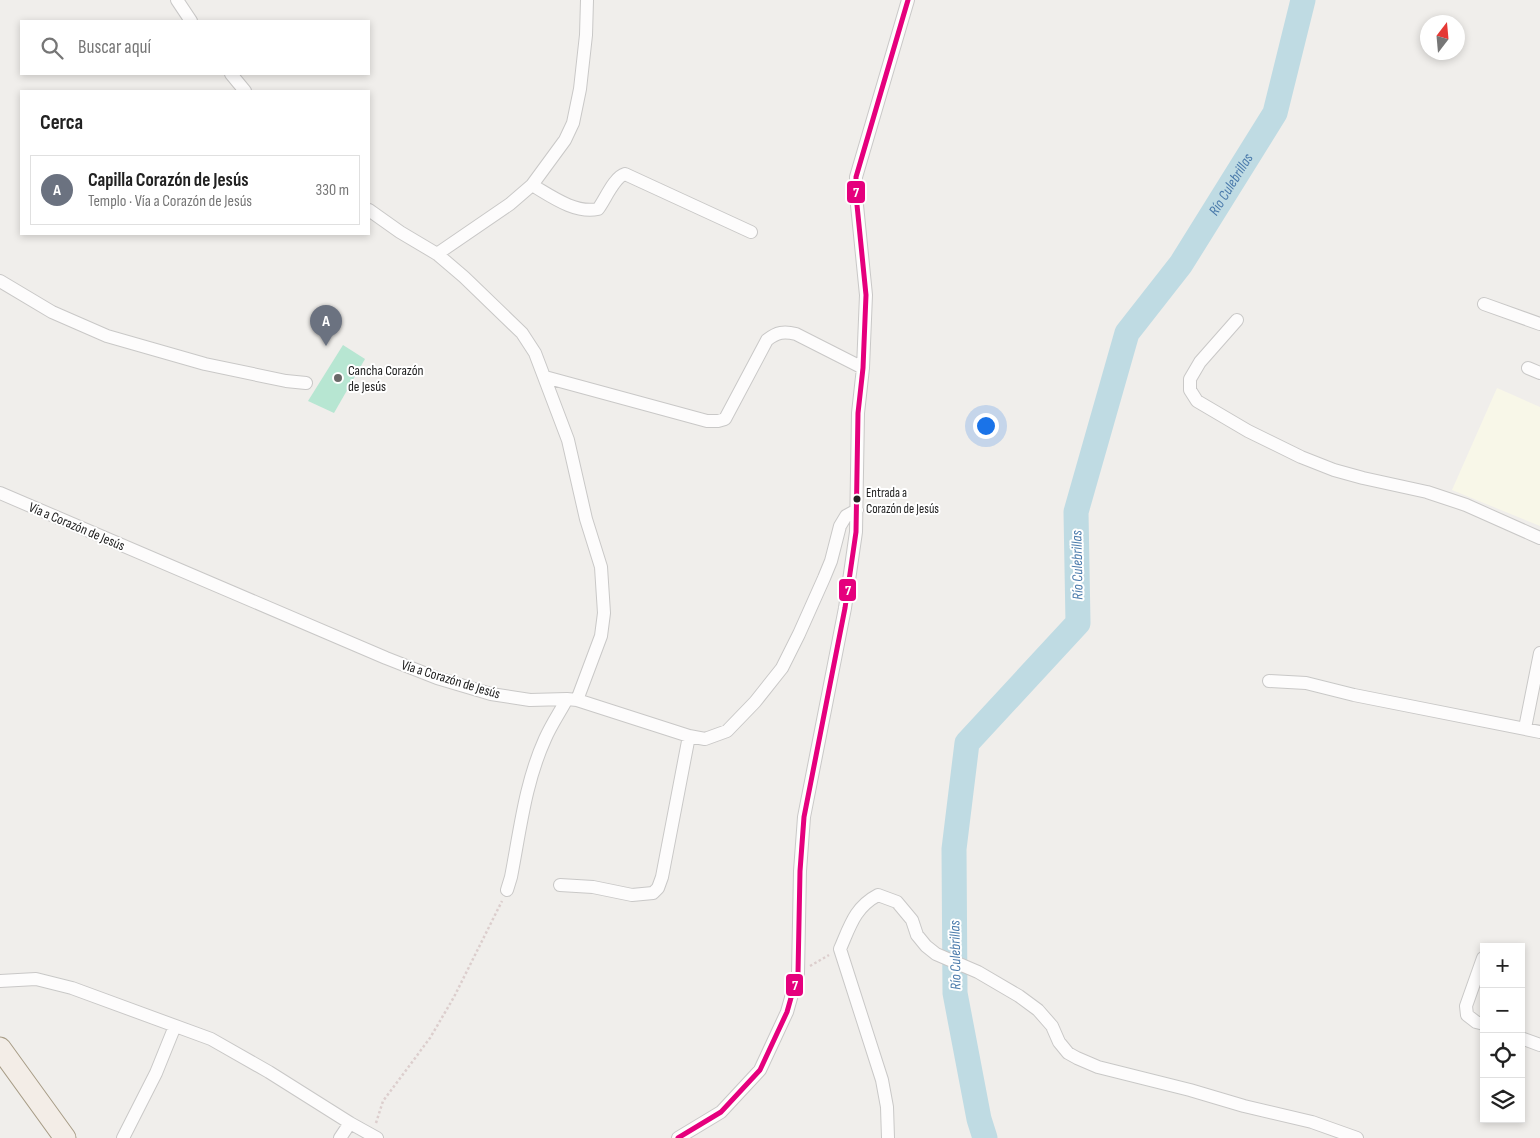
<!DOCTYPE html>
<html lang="es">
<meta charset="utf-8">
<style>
:root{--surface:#fff;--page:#f2f2f2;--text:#222;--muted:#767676;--line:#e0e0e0;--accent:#6a6968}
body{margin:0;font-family:"Sofia Sans Condensed",sans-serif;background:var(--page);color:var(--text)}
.controls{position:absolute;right:15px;bottom:15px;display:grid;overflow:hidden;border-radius:0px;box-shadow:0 2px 8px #0003}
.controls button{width:45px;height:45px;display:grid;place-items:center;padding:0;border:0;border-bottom:1px solid var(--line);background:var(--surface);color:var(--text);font:25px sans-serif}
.compass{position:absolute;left:1420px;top:15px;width:45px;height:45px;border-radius:50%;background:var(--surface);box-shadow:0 2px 8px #0003;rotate:16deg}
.you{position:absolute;left:985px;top:425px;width:18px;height:18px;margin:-12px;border:4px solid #fff;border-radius:50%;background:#1a73e8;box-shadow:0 0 0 8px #1a73e833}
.badge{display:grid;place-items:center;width:32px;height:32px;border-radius:50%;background:var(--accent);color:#fff;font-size:16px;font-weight:700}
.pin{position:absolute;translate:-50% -41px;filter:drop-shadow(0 1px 2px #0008)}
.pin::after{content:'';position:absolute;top:26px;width:18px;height:15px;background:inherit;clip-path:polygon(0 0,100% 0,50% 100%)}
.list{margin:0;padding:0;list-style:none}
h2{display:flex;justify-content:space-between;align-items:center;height:65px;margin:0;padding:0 20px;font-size:21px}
h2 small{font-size:16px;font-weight:400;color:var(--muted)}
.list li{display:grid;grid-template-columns:32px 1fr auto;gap:15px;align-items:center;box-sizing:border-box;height:70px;margin:0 10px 10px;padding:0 10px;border:1px solid var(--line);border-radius:0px}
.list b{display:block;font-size:19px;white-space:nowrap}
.list p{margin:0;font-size:16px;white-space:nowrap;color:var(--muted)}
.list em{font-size:16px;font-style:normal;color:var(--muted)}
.icon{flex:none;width:28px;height:28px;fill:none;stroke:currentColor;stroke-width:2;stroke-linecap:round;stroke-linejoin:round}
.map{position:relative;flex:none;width:1540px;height:1138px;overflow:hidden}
.search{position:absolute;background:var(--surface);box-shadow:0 2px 8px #0003;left:20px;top:20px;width:350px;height:55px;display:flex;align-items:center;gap:12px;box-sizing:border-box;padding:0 18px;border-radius:0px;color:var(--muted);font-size:19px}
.panel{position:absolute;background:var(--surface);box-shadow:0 2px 8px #0003;left:20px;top:90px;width:350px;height:145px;border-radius:0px}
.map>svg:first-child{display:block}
.education{fill:#f8f7e8}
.pitch{fill:#b7e6d2}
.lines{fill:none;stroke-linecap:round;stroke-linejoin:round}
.river{stroke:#bfdbe3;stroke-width:25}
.street-casing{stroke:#c9c8c7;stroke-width:14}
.primary-casing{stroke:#a79c86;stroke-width:23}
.path{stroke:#dccecd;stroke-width:2.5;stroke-dasharray:2.5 2.5;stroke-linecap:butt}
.street{stroke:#fdfcfc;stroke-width:12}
.primary{stroke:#f3ede7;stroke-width:21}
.bus-1-casing{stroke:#fff;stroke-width:9}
.bus-1{stroke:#e5007d;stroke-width:5}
.poi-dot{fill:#6a6968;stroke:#fff;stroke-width:2}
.bus-dot{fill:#222;stroke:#fff;stroke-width:2}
.labels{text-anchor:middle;stroke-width:4;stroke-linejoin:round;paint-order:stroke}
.bus-label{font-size:13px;fill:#222;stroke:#fff;text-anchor:start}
.poi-label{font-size:14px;fill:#222;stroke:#fff;text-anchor:start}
.street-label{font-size:14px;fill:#222;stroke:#fff}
.water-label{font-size:15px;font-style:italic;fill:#4a7aab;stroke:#fff}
.line-badge{stroke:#fff;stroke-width:2}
.badge-label{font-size:14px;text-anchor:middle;font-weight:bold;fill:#fff}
</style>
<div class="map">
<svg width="1540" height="1138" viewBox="0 0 1540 1138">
<rect width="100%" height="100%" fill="#f0eeeb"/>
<!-- education -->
<path class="education" d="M1497 388 1540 407V526L1452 490Z"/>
<!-- pitch -->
<path class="pitch" d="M343 345 365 359 334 413 308 401Z"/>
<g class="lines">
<!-- river -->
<path class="river" id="s1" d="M985 1138 979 1119 955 993 954 849 967 743 1078 623 1076 512 1127 333 1181 264 1275 113 1303 0"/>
<!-- street casing -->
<g class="street-casing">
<path id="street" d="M177 0 191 21
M231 74 245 91
M532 185C551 196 575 214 598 209 605 200 614 177 625 174L751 232
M369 210 400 232 437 254 464 277 522 333 535 353 568 440 586 519 601 567 604 613 601 636 577 700
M437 254 510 204 532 185 565 140 573 123 580 89 586 35 587 0
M0 281 52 312 107 336 205 364 286 381 306 383
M1484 304 1540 324
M1237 320 1200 362 1190 379V390L1197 401 1248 431 1301 457 1334 470 1363 478 1427 492 1466 505 1540 538
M1528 368 1540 373
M545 377 707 421H718L725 419 767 340C777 332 784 331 796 334L863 368
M0 493 386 658 437 678 491 694 530 700 567 699 577 700 689 736 705 739 727 731 755 702 782 668 799 634 824 578 831 561 840 526 846 516 857 510
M1269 681 1306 683 1354 695 1540 732
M1525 728 1540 653
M560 885 593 887 632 895 653 893 658 888 662 877 689 736
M507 890 511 877C520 831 525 783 545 739 551 725 560 712 567 699
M1483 958 1466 1006 1467 1015 1476 1022 1484 1024
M0 981 36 979 72 988 211 1039 269 1072 350 1123 377 1138
M1521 1038 1540 1045
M123 1138 156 1073 175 1026
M340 1138 350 1123
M678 1138 721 1112 760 1070 787 1012 798 973 800 871 804 817 845 608 856 532 858 413 863 368 866 295 856 195V177L908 0
M888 1138 887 1107 882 1080 840 949C850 926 855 907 878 895L897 902 912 920 917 935 926 946 936 954 978 972 1019 996 1038 1010 1052 1026 1059 1042 1068 1053 1077 1058 1098 1067 1190 1090 1244 1106 1312 1122 1357 1138"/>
</g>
<!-- primary casing -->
<g class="primary-casing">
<path id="primary" d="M0 1048 65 1138"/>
</g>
<!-- path -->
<path class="path" d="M810 966 829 955
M376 1123 383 1101 430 1038 454 997 502 901"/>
<!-- street -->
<use href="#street" class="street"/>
<!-- primary -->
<use href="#primary" class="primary"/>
<!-- bus-1 casing -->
<g class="bus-1-casing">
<path id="bus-1" d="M678 1138 721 1112 760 1070 787 1012 798 973 800 871 804 817 845 608 856 532 858 413 863 368 866 295 856 195V177L908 0"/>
</g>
<!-- bus-1 -->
<use href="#bus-1" class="bus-1"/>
</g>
<!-- markers -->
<circle class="poi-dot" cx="338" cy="378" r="5"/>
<circle class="bus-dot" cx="857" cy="499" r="4.5"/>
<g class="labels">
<!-- bus labels -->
<g class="bus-label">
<text x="866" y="497">Entrada a<tspan x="866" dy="16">Corazón de Jesús</tspan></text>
</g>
<!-- poi labels -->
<g class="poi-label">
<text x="348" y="375">Cancha Corazón<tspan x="348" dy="16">de Jesús</tspan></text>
</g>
<!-- street labels -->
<g class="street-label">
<text transform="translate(77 526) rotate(23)" y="5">Vía a Corazón de Jesús</text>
<text transform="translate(451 679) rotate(17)" y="5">Vía a Corazón de Jesús</text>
</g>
<!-- water labels -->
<g class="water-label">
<text dy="5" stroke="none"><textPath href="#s1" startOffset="1041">Río Culebrillas</textPath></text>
<text transform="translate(1077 565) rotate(-91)" y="5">Río Culebrillas</text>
<text transform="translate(955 955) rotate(-91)" y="5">Río Culebrillas</text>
</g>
</g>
<g class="line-badge">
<rect x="846" y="180" width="20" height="24" rx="5" fill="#e5007d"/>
<rect x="838" y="578" width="19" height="24" rx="5" fill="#e5007d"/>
<rect x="785" y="973" width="19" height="24" rx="5" fill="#e5007d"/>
</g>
<g class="badge-label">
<text x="856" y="197">7</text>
<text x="848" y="595">7</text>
<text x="795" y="990">7</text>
</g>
</svg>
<div class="controls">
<button>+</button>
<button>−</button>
<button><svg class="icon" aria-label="locate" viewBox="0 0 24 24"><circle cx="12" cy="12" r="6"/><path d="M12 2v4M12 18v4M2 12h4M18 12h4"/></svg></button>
<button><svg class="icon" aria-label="layers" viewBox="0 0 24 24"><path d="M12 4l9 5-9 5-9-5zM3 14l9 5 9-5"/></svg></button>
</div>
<svg class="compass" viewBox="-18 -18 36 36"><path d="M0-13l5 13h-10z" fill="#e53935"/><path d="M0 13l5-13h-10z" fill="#767676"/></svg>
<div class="you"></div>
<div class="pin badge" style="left:326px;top:346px;background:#6b7280">A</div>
<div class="search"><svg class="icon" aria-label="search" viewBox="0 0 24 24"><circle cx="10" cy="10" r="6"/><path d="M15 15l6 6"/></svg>Buscar aquí</div>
<section class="panel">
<h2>Cerca<small></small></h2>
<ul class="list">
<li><span class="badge" style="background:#6b7280">A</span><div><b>Capilla Corazón de Jesús</b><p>Templo · Vía a Corazón de Jesús</p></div><em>330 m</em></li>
</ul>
</section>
</div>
